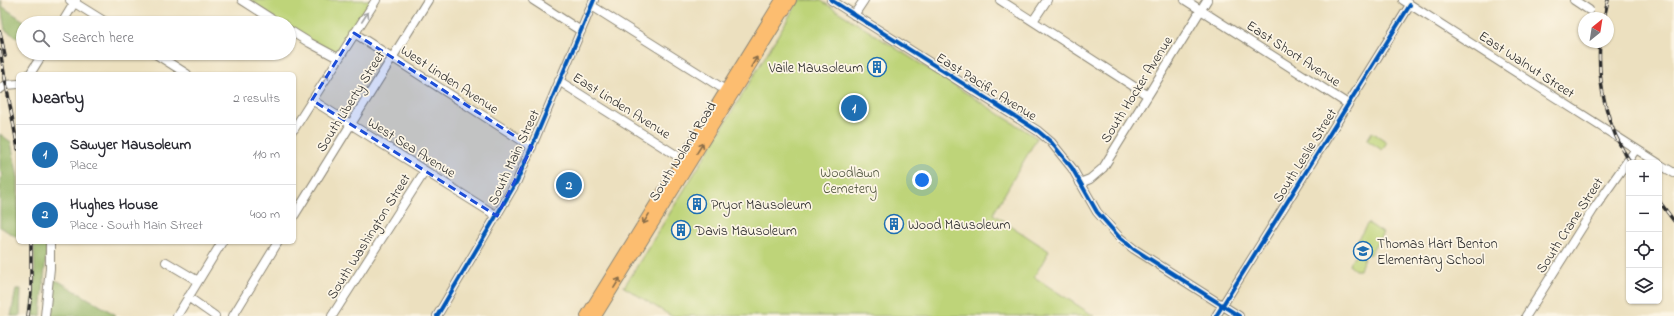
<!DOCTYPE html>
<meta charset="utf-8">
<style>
:root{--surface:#fff;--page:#f2f2f3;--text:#2b2b33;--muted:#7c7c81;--line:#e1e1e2;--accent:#1f6fb2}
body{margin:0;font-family:"Indie Flower",sans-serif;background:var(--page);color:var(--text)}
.controls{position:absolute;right:12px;bottom:12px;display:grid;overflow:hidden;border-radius:6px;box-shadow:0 1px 3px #0004}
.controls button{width:36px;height:36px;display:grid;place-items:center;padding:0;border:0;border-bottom:1px solid var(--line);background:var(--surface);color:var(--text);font:20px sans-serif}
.compass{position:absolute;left:1578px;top:12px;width:36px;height:36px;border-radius:50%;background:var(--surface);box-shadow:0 1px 3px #0004;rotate:30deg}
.you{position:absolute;left:922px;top:180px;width:14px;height:14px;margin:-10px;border:3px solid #fff;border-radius:50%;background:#1a73e8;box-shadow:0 0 0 6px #1a73e833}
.badge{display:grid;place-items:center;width:26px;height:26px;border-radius:50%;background:var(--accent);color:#fff;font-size:13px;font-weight:700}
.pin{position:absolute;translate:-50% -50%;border:2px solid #fff;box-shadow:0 1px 4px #0006}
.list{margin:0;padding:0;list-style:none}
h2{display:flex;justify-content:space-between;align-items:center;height:52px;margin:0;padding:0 16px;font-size:17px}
h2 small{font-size:13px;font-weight:400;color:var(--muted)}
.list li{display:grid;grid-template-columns:26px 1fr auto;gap:12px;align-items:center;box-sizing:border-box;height:60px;padding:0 16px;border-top:1px solid var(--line)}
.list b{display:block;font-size:15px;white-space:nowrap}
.list p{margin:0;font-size:13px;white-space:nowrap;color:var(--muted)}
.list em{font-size:13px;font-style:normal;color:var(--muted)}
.icon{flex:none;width:22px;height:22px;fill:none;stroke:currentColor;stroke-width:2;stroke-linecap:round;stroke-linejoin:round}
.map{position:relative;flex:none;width:1674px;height:316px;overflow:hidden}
.search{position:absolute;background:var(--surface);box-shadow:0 1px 3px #0004;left:16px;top:16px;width:280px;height:44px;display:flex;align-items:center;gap:10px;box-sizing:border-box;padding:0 14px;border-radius:22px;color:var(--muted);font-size:15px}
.panel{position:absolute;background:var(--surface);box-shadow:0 1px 3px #0004;left:16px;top:72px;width:280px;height:172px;border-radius:6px}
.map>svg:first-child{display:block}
.green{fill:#bed479;stroke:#748052}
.forest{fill:#96b669;stroke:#60704a}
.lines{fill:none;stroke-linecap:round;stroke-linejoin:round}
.minor-casing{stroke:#8c8675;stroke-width:10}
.major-casing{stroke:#8c8675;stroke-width:12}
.minor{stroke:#fff;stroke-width:8}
.major{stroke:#fcbd6f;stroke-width:10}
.rail-casing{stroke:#2b2b2b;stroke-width:3.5}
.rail{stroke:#fcf5e5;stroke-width:2;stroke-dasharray:6;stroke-linecap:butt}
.cycleway-casing{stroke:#fcf5e5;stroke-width:6}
.cycleway{stroke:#0057b8;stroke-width:4}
.oneway{stroke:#a0a0a0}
.oneway2{stroke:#896d4a}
.marked{fill:#1d4ed8;fill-opacity:0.2;stroke:#1d4ed8;stroke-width:3;stroke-dasharray:8 5;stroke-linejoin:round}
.labels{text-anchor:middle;stroke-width:3.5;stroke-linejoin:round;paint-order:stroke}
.street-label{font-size:14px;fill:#2b2b2b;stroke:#fcf5e5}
.poi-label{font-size:14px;fill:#2b2b2b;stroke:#fcf5e5;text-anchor:start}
.park-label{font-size:14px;fill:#50553e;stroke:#fcf5e5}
</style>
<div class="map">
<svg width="1674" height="316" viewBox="0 0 1674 316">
<rect width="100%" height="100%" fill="#fcf5e5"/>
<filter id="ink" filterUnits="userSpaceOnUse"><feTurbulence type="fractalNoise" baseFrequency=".025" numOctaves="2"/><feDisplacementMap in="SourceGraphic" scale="8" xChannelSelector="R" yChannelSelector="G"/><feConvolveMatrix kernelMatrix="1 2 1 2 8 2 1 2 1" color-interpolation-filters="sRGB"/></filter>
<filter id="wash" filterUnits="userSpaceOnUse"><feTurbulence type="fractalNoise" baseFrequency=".012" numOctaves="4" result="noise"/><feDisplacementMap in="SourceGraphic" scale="16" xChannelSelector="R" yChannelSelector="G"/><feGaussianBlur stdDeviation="0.9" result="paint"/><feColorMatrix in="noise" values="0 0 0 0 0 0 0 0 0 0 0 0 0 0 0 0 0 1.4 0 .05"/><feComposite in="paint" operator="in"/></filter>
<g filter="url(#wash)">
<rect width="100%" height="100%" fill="#ece0bf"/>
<!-- green -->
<path class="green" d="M242 0H375L338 58 289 30V23H278Z
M799 0H820L1037 138 993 214 1049 251 1034 277 1094 316H671L624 287 709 150Z
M1372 132 1387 142 1382 150 1367 140Z
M1368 223 1383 233 1369 255 1361 250 1365 244 1358 239Z
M1360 253 1364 258 1360 270H1355L1349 265C1351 259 1354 255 1360 253Z"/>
<!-- forest -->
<path class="forest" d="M0 0H1L3 7 27 23H23V41L5 30Z
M0 134 11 142 18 178V238L0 227V179L3 174 0 171Z
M34 242H47L41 316H31L35 281Z
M52 279 60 282 116 315 115 316H54L50 313Z
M16 289H21L20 316H11Z"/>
</g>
<g filter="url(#ink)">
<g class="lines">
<!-- minor casing -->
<g class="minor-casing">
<path id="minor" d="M70 0 107 23
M242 0 278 23
M533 0 581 31
M831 0 1038 131 1051 142 1072 168 1097 212 1120 238 1134 249 1239 316
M1000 0 1147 95
M1185 0 1348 104
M1403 0 1658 163
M1574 0 1589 10
M592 6 730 93
M854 15 864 0
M1033 21 1047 0
M62 23 76 0
M289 30 310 43 338 58
M354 33 532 147
M154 53 187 74
M30 74 43 53
M559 81 687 162
M0 89 6 85 18 84
M312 100 497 216
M294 129 376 0
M1659 164 1674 173
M1080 183 1090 179 1103 168 1207 0
M294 216 428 0
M166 262 198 281
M188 297 215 316
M45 316 50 268V242
M177 316 222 242
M233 316 278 242
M332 316 425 171
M437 316 517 181 594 0
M1216 316 1410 5
M1526 316 1593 210 1636 149"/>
</g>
<!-- major casing -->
<g class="major-casing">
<path id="major" d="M586 316 781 0
M596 316 791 0"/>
</g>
<!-- minor -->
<use href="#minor" class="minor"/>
<!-- major -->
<use href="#major" class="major"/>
<!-- rail casing -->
<g class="rail-casing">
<path id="rail" d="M1604 18 1608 0
M0 32 5 56
M1600 42C1597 83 1607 129 1631 163
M0 51 18 149
M1659 201 1674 221
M28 316 31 293V242"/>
</g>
<!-- rail -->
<use href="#rail" class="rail"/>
<!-- cycleway casing -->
<g class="cycleway-casing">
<path id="cycleway" d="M831 0 1038 131 1051 142 1072 168 1097 212 1120 238 1134 249 1239 316
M437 316 517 181 594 0
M1216 316 1410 5"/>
</g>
<!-- cycleway -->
<use href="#cycleway" class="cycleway"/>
</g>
<!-- one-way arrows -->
<defs><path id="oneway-shaft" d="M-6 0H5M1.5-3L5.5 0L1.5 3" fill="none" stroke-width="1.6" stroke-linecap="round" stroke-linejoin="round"/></defs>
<g class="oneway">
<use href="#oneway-shaft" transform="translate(365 17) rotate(-57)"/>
<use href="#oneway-shaft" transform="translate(325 79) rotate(-59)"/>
</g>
<g class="oneway2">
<use href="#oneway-shaft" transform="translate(754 62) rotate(-59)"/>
<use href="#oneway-shaft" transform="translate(700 148) rotate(-58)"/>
<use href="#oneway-shaft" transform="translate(646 219) rotate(122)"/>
<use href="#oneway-shaft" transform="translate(617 283) rotate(-58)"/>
</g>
</g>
<!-- marked area -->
<path class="marked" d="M354 33 532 147 497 216 312 100Z"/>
<!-- icons -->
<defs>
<g id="building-ring" transform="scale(1)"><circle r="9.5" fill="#fcf5e5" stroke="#1f6fb2" stroke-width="1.5"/><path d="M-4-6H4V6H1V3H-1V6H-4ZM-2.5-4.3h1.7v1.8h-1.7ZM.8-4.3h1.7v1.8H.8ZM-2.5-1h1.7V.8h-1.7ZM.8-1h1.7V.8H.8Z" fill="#1f6fb2"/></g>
<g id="school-ring" transform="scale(1)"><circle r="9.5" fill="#fcf5e5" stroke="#1f6fb2" stroke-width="1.5"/><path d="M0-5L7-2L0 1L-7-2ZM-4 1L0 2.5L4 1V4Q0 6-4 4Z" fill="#1f6fb2"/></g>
</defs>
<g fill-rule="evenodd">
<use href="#building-ring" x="877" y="67"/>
<use href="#building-ring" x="697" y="204"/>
<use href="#building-ring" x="894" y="224"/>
<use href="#building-ring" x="681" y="230"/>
<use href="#school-ring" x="1363" y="251"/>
</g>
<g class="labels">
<!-- street labels -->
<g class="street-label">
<text transform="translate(1294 53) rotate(33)" y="5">East Short Avenue</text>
<text transform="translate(1527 64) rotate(33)" y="5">East Walnut Street</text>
<text transform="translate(450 79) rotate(33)" y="5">West Linden Avenue</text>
<text transform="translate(987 86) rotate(32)" y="5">East Pacific Avenue</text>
<text transform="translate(1136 89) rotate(-58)" y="5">South Hocker Avenue</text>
<text transform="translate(350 101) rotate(-58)" y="5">South Liberty Street</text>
<text transform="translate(622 105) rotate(32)" y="5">East Linden Avenue</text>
<text transform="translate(412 147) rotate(32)" y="5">West Sea Avenue</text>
<text transform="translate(682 151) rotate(-58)" y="5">South Noland Road</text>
<text transform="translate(1304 155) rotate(-58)" y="5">South Leslie Street</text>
<text transform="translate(513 157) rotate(-65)" y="5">South Main Street</text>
<text transform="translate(1569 225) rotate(-57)" y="5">South Crane Street</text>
<text transform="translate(368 236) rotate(-58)" y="5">South Washington Street</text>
</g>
<!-- poi labels -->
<g class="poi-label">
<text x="863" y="72" text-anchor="end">Vaile Mausoleum</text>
<text x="711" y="209">Pryor Mausoleum</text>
<text x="908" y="229">Wood Mausoleum</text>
<text x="695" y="235">Davis Mausoleum</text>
<text x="1377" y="248">Thomas Hart Benton<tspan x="1377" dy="16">Elementary School</tspan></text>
</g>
<!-- park labels -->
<g class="park-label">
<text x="850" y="177">Woodlawn<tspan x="850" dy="16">Cemetery</tspan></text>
</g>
</g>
</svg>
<div class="controls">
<button>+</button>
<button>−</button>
<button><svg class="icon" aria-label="locate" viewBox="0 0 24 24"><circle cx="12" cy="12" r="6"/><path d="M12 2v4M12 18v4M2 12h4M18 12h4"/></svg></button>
<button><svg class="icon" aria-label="layers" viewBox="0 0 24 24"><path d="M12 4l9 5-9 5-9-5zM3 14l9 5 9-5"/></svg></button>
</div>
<svg class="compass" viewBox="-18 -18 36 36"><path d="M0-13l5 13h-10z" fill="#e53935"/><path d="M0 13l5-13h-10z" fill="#7c7c81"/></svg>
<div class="you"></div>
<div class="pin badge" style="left:854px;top:108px">1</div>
<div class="pin badge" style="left:569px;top:185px">2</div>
<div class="search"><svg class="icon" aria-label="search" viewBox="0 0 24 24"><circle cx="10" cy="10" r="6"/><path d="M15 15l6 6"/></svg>Search here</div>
<section class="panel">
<h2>Nearby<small>2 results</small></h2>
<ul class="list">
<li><span class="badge">1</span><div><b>Sawyer Mausoleum</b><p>Place</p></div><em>110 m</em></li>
<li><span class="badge">2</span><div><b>Hughes House</b><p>Place · South Main Street</p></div><em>400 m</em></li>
</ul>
</section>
</div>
